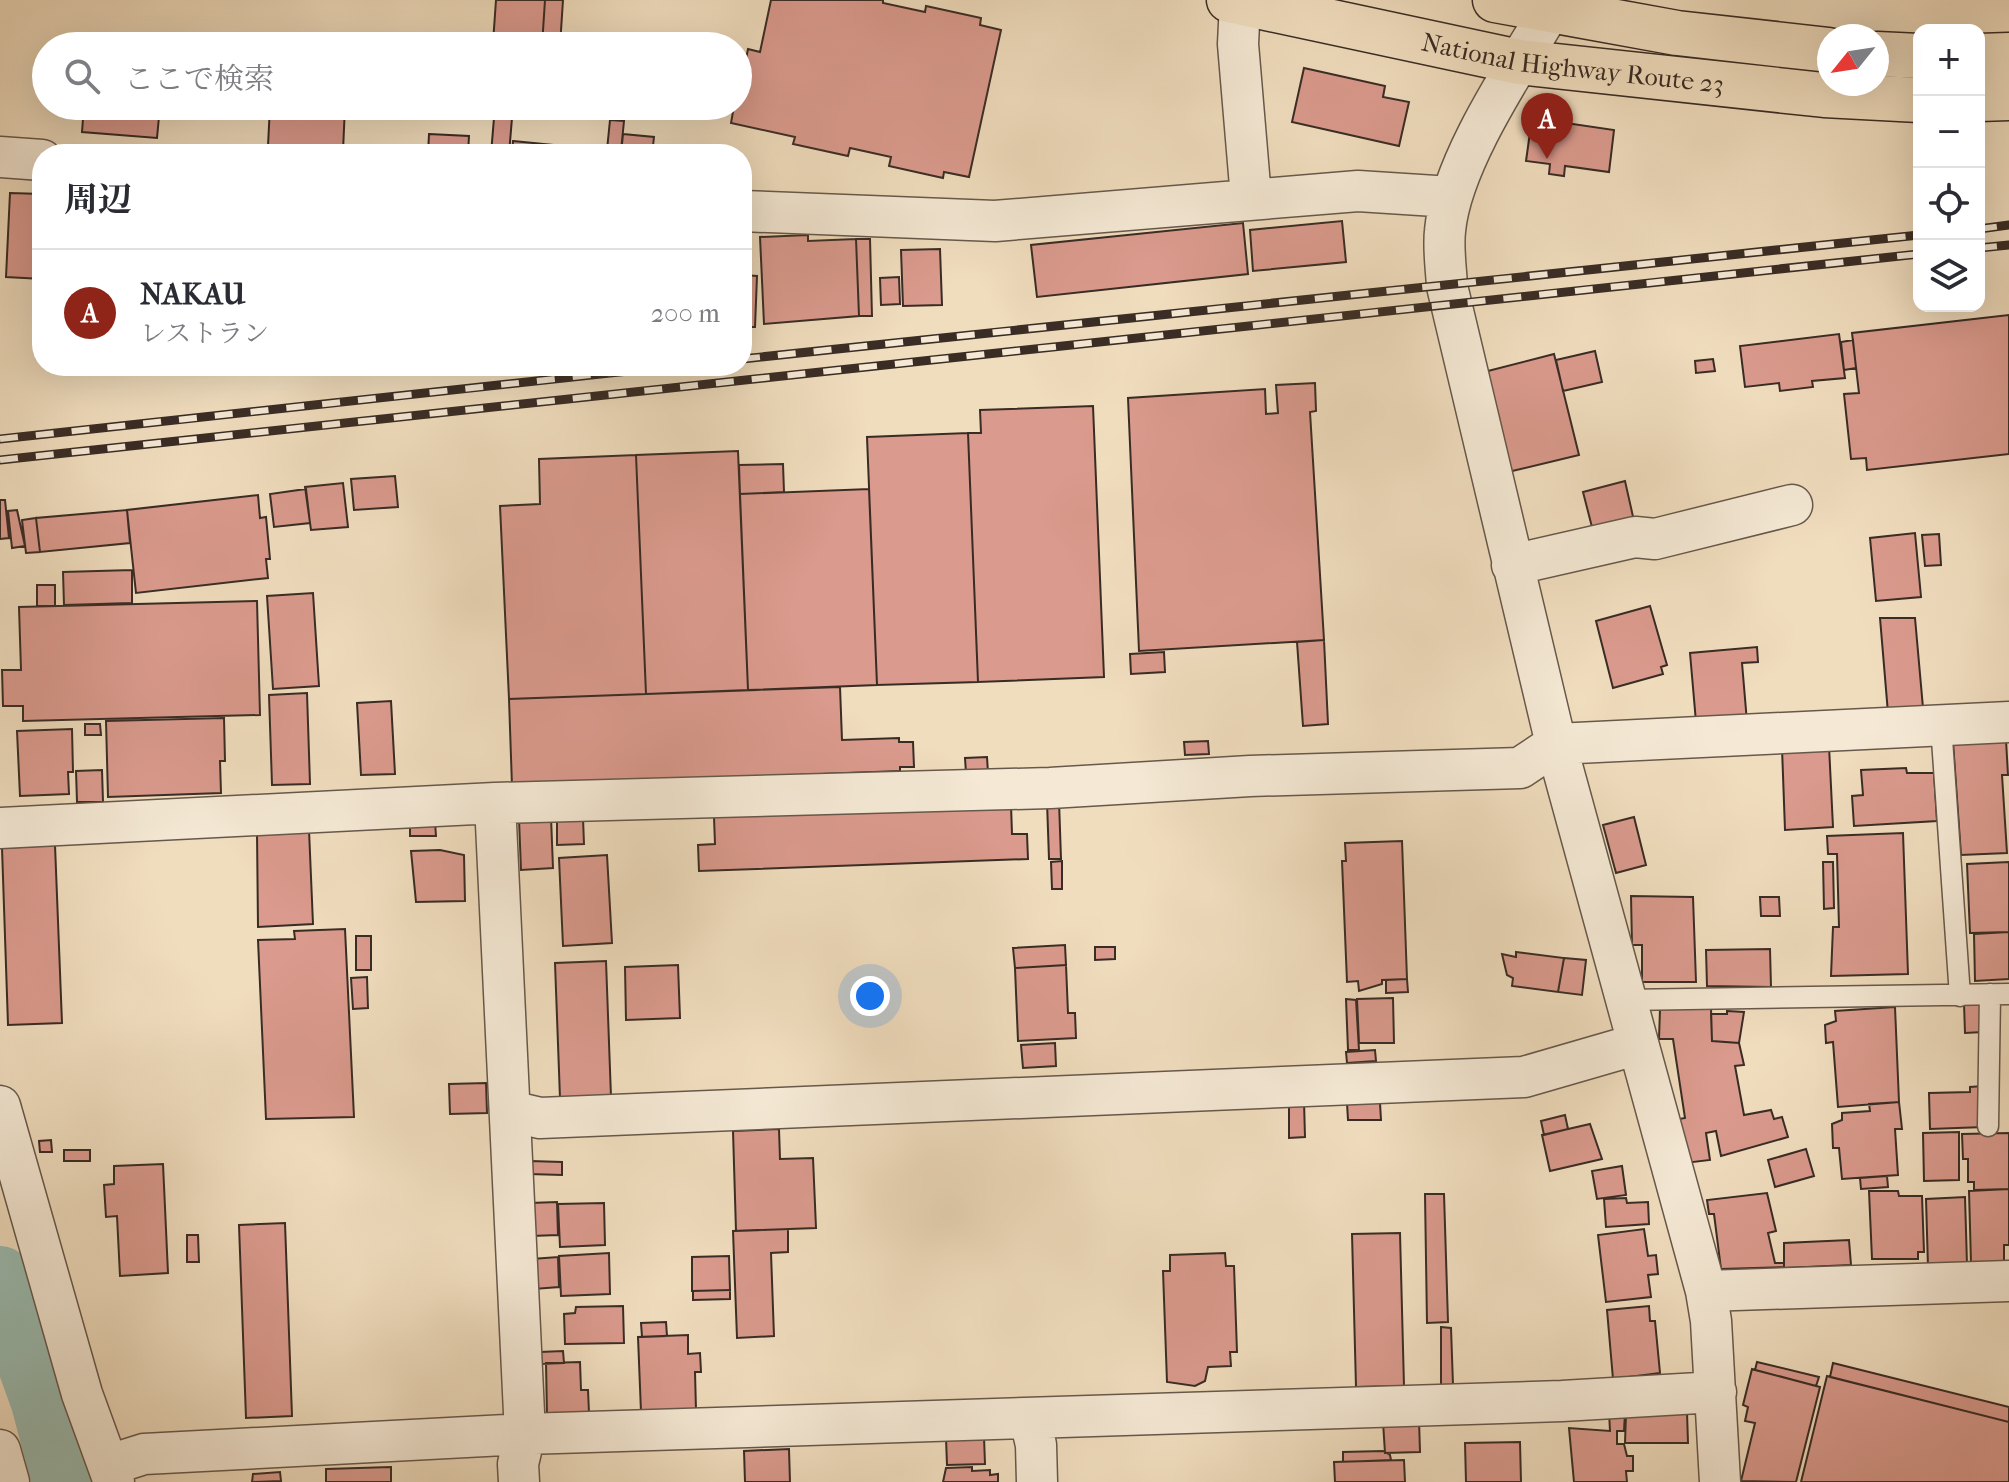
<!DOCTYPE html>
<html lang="ja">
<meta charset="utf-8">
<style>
:root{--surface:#fff;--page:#f2f2f3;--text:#2b2b33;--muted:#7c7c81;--line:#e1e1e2;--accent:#8f2418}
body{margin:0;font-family:"IM FELL French Canon","Noto Serif JP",serif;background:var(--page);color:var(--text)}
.controls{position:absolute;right:24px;top:24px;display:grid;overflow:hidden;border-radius:16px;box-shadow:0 8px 32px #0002}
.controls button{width:72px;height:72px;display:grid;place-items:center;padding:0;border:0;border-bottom:2px solid var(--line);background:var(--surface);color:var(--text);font:40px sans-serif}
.compass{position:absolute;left:1817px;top:24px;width:72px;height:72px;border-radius:50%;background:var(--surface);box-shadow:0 8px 32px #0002;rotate:240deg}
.you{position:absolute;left:870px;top:996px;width:28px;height:28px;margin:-20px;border:6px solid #fff;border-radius:50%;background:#1a73e8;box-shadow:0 0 0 12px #1a73e833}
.badge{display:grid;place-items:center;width:52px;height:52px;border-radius:50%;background:var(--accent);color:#fff;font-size:26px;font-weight:700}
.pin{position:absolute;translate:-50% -66px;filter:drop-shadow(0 2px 4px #0008)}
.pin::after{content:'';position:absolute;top:42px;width:28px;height:24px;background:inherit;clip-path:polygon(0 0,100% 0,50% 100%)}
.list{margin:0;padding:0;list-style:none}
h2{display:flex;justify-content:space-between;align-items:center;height:104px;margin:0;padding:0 32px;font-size:34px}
h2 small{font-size:26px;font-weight:400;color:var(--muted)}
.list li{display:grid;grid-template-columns:52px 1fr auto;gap:24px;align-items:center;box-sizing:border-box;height:128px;padding:0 32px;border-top:2px solid var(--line)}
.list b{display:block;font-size:30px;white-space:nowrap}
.list p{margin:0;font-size:26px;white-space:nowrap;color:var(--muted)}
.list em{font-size:26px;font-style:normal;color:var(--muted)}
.icon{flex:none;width:44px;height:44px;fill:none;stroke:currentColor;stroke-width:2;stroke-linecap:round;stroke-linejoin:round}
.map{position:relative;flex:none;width:2009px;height:1482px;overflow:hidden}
.search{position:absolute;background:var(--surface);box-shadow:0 8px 32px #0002;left:32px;top:32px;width:720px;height:88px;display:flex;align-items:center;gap:20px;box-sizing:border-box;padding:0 28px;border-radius:44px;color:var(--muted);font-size:30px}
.panel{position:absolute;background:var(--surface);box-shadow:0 8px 32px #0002;left:32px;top:144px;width:720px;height:232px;border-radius:32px}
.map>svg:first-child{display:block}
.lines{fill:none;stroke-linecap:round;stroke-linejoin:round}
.river{stroke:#9abcb1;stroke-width:66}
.building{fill:#da9a8d;stroke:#392c25;stroke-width:2}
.service-casing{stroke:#67584b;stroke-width:23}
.minor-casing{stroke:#67584b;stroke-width:43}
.trunk-casing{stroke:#392c25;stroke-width:47}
.service{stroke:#f5e9d5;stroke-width:20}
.minor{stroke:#f5e9d5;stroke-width:40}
.trunk{stroke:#f0ddbe;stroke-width:44}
.rail-casing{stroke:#392c25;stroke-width:9}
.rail{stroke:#f5e9d5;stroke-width:6;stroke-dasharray:18;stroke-linecap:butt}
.labels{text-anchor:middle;stroke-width:6;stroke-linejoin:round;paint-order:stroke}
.street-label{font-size:26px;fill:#392c25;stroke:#f5e9d5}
</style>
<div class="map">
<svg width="2009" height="1482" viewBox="0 0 2009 1482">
<rect width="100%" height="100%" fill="#f0ddbe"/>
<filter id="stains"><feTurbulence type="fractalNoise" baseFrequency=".0025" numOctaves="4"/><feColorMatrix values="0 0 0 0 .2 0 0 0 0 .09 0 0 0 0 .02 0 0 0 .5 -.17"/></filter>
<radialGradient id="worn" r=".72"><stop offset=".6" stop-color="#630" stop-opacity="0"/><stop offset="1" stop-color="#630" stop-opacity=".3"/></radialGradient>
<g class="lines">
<!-- river -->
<path class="river" d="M0 1279 44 1402 65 1482"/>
</g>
<!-- building -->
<path class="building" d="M496 0H545L542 46 493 43Z
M545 0H563L560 46H542Z
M771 0H883V3L925 12 926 6 981 18 980 25 1001 30 969 177 944 172 943 178 889 166 891 157 850 148 848 156 793 144 795 137 731 123 734 106H738L740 74H743L748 49 760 52Z
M1304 68 1385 86 1383 97 1409 102 1399 146 1292 122Z
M84 106H160L157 138 82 132Z
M270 106H345L343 151 268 146Z
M495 106H513L509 154H491Z
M1532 118 1614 130 1609 172 1565 166 1564 176 1549 174 1550 164 1526 161Z
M610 120 624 121 621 151 607 150Z
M429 134 469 136 468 154H428Z
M623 134 654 137 652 154H621Z
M513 141 563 146 562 154H512Z
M10 193 42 194V279L6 277Z
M1342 221 1346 262 1253 271 1250 230Z
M1243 223 1248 274 1037 297 1031 245Z
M808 235V241L856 239 859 316 764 324 760 237Z
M856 239H870L872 316H859Z
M940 249 942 305 903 306 901 250Z
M742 275 757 276 755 327H742Z
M899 277 900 304 881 305 880 278Z
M2009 315V454L1867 470 1866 458 1851 459 1844 394 1859 393 1852 333Z
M1839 334 1845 378 1812 381 1813 387 1780 391 1779 383 1745 387 1740 346Z
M1853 340 1856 368 1844 370 1841 342Z
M1595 351 1602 382 1563 391 1556 360Z
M1554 354 1579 455 1508 472 1484 372Z
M1713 359 1715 371 1696 373 1695 361Z
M1315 383 1316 411 1310 412 1324 640 1139 651 1128 398 1265 389 1266 414 1278 413 1276 385Z
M1093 406 1104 677 978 682 968 433H981L980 410Z
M968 433 978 682 877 685 867 437Z
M738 451 748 690 646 694 636 455Z
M636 455 646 694 509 699 500 506 540 504 539 459Z
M783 464 784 492 740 494 739 465Z
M395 476 398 507 354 510 351 479Z
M1625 481 1634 521 1593 531 1583 492Z
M343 483 348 527 311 530 305 487Z
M306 489 310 523 274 527 270 494Z
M869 489 877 685 748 690 740 494Z
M258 495 260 518 266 517 270 559H266L268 578 136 593 127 510Z
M0 500H5L9 538 0 539Z
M17 510 25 546 12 548 8 511Z
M127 510 130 543 40 552 36 518Z
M36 518 40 552 26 553 22 520Z
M1915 533 1921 597 1876 601 1870 538Z
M1939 534 1941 565 1925 566 1922 535Z
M132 570V603L64 605 63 572Z
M37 585H55V606H37Z
M313 593 319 686 273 689 267 596Z
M257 601 260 715 23 721V706H3L2 670H21L19 607Z
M1650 606 1667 665 1661 667 1663 674 1613 688 1596 621Z
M1880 618H1915L1923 708 1888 713Z
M1324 640 1328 724 1303 726 1297 642Z
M1757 647 1758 662 1742 663 1747 722H1696L1690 653Z
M1164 652 1165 672 1131 674 1130 654Z
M840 687 842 740 899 738V742H913L914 767H900V771L512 786 509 699Z
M307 693 310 784 272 785 269 695Z
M391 701 395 774 361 775 357 703Z
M224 718 225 761H220L221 793 108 797 106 721Z
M85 724H100L101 735H85Z
M72 729 73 772H68L69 794 20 796 17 731Z
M2006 740 2008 775H2002L2007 853 1961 855 1953 742Z
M1208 741 1209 754 1185 755 1184 742Z
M1829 746 1833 827 1785 830 1782 748Z
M987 757 988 773H966L965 758Z
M1906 768 1907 773H1934L1937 821 1854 826 1852 796 1863 795 1861 770Z
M102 770 103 802H77L76 771Z
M1059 801 1061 859H1049L1047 802Z
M1011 805 1012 834H1027L1028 859 699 871 698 845 715 844 714 817Z
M551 817 553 868 521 870 519 819Z
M1634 817 1646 865 1616 873 1603 825Z
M557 818H583L584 844 557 845Z
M435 822 436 836H410V824Z
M309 830 313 924 258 927 257 832Z
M1903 833 1908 974 1831 976 1833 927H1839L1837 854H1828L1827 836Z
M1402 841 1407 979 1382 980V984L1359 991 1358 981 1347 982 1342 861H1346L1345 843Z
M55 845 62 1023 8 1025 2 848Z
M440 850 464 855 465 901 416 902 411 851Z
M607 855 612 943 563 946 559 858Z
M1062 861V889H1052L1051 862Z
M1823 862H1833L1834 908 1824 909Z
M2009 862V932L1970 933 1967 864Z
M1631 896 1693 897 1696 982H1642V945H1632Z
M1760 897H1779L1780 916H1761Z
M345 929 354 1117 266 1119 258 940 295 939 294 931Z
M2009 932V979L1975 981 1974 934Z
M356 936H371V970H356Z
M1065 945 1066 965 1015 968 1013 948Z
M1095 947H1115V959L1095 960Z
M1770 949 1771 987 1707 986 1706 950Z
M1516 952 1564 958 1558 992 1512 986 1513 978 1507 975 1502 954 1516 957Z
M1564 958 1586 960 1582 995 1558 992Z
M606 961 611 1097 560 1098 555 963Z
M678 965 680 1018 626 1020 625 967Z
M1066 965 1068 1013H1075L1076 1038 1018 1041 1015 968Z
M367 977 368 1008 353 1009 351 978Z
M1407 979 1408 992 1386 993V980Z
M1393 998 1394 1043H1359L1357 999Z
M1346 999 1356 1000 1359 1050H1348Z
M1982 1003 1983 1032 1965 1033 1964 1004Z
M1895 1007 1899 1102 1838 1107 1833 1042 1826 1043 1825 1025 1836 1021 1835 1011Z
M1711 1008 1712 1041 1739 1043 1744 1065 1735 1066 1744 1115 1771 1110 1774 1119 1782 1117 1788 1137 1721 1156 1716 1131 1706 1133 1710 1160 1685 1163 1679 1119 1685 1118 1673 1039H1659L1660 1009Z
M1727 1011 1744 1012 1739 1043 1712 1041 1711 1014H1727Z
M1055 1043 1056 1066 1023 1068 1021 1045Z
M1375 1050 1376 1061 1347 1063 1346 1052Z
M486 1083 487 1113 450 1114 449 1084Z
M1983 1086 1984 1127 1930 1129 1929 1093 1970 1092V1087Z
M1304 1101 1305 1137 1289 1138V1102Z
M1899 1102 1902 1129H1895L1898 1175 1842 1179 1839 1148H1833L1832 1124 1842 1120V1113L1870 1111 1869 1104Z
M1347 1103H1380L1381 1120H1348Z
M1565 1115 1568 1129 1544 1135 1541 1121Z
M1590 1124 1602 1159 1550 1171 1542 1135Z
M779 1129 780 1159 813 1158 816 1228 736 1231 733 1131Z
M1959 1132V1180L1924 1181 1923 1133Z
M2009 1133V1189L1974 1190V1182H1968V1159H1963L1962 1134Z
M51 1140 52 1152H40L39 1141Z
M1806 1149 1814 1176 1775 1187 1768 1160Z
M64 1150H90V1161H64Z
M530 1161 562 1162V1175L529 1174Z
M163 1164 168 1273 120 1276 117 1216 106 1217 104 1185 114 1184V1166Z
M1622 1166 1626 1195 1597 1199 1592 1171Z
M1887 1176 1888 1187 1861 1189 1860 1178Z
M2009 1189V1245H2004V1263H1971L1969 1191Z
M1869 1191H1898L1899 1196H1922L1924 1252H1918V1259H1872Z
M1767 1193 1776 1231 1768 1233 1775 1263H1784V1267L1721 1269 1714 1214H1709L1707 1200Z
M1425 1194H1444L1448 1322 1427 1323Z
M1965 1197 1967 1265 1928 1267 1926 1199Z
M1626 1198 1627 1203 1648 1202 1649 1224 1606 1227 1604 1199Z
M557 1202 558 1235 531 1236 530 1203Z
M604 1203 605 1245 560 1247 558 1204Z
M285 1223 292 1416 246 1418 239 1225Z
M788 1229V1252L771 1253 774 1336 737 1338 733 1231Z
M1644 1229 1648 1256 1656 1255 1658 1274 1648 1275 1651 1297 1606 1302 1598 1235Z
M1400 1233 1404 1386 1356 1387 1352 1234Z
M187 1235H198L199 1262H187Z
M1849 1240 1851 1265 1784 1268V1243Z
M609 1253 610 1294 561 1296 559 1256Z
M1225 1253 1226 1266H1234L1237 1352H1230L1231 1366 1208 1367 1205 1381 1195 1386 1167 1382 1163 1271H1170V1255Z
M729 1256 730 1290 692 1291V1257Z
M558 1257 559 1287 534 1289 532 1259Z
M730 1290V1299L693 1300V1291Z
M623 1306 624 1343 565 1344 564 1314 575 1313 576 1307Z
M1649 1306 1650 1321H1655L1660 1373 1613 1379 1607 1310Z
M666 1322 667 1336 642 1337 641 1323Z
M1441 1327 1451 1328 1453 1385H1441Z
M688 1335V1354L700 1353 701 1372H695L696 1410 641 1412 638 1337Z
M563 1351 564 1363 540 1364V1352Z
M580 1362 581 1390H588L589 1413 547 1415 546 1363Z
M1757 1362 1819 1377 1816 1386 1755 1370Z
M1833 1363 2009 1407V1422L1830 1377Z
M1752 1369 1820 1387 1796 1482 1741 1481 1755 1423 1745 1421 1748 1407 1743 1405Z
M1827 1376 2009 1422V1482H1801Z
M1609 1412H1625L1624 1431H1617V1444H1624L1627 1456H1633V1471H1626L1627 1482H1574L1569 1428 1610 1431Z
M1687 1412 1688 1443H1625L1626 1414Z
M1419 1420 1420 1452 1385 1453 1383 1422Z
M984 1437 985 1464 947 1465 946 1438Z
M1520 1442 1521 1482H1466L1465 1443Z
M789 1449 790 1482H745L744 1451Z
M1383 1451 1390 1455 1391 1460 1343 1462V1452Z
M1404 1460 1405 1482H1335L1334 1462Z
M391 1467V1482H326V1469Z
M972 1467V1471L990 1470V1475L998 1474V1482H943L946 1468Z
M280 1472 281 1481 252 1482 253 1474Z"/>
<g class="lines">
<!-- service casing -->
<g class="service-casing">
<path id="service" d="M1941 725 1960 996
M1626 1000 2009 994
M1988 1126 1990 994"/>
</g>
<!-- minor casing -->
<g class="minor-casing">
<path id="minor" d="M1240 3 1238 44 1251 198
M1550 11C1515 69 1451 163 1445 231 1443 248 1446 268 1447 286L1556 744 1706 1291 1711 1321 1720 1482
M0 157 42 160
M742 211 995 221 1358 191 1451 197
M1512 565 1635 537 1655 539 1792 505
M495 803 525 1434 518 1464 519 1482
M0 828 495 803 1050 788 1250 776 1520 768 1556 744 2009 722
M0 1106 82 1394 114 1482
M510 1111 540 1118 1524 1077 1638 1044
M1706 1291 2009 1281
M1030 1419 1036 1445 1037 1482
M0 1450 9 1482
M109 1465 144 1454 525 1434 1562 1401 1716 1392"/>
</g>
<!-- trunk casing -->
<g class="trunk-casing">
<g id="trunk">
<path id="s1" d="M1229 0 1519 62 1824 95 1919 100"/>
<path d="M1495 0 1677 33 1829 50"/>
<path d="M1877 54 1919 56"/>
<path d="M1979 56 2009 55"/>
<path d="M1979 99 2009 98"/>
</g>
</g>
<!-- service -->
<use href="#service" class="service"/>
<!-- minor -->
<use href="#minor" class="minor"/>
<!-- trunk -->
<use href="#trunk" class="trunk"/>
<!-- rail casing -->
<g class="rail-casing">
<path id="rail" d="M1979 229 2009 225
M1979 248 2009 245
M742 359 1919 235
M0 439 675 366
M0 460 1919 254"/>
</g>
<!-- rail -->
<use href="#rail" class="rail"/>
</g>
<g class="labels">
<!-- street labels -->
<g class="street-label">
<text dy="9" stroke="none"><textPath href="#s1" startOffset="350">National Highway Route 23</textPath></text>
</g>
</g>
<rect width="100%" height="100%" filter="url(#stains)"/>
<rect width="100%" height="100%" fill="url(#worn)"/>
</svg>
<div class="controls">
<button>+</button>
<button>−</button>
<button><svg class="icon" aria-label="locate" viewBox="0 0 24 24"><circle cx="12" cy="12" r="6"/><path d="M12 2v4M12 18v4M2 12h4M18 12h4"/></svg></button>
<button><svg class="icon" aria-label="layers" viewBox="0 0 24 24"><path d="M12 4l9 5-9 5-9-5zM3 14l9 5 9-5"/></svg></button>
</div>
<svg class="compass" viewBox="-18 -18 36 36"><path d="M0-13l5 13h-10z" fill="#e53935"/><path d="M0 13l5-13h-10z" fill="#7c7c81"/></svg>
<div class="you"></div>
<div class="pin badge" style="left:1547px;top:159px">A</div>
<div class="search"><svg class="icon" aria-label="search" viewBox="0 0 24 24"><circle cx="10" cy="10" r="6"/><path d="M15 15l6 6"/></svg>ここで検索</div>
<section class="panel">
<h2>周辺<small></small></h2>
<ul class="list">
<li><span class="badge">A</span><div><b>NAKAU</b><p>レストラン</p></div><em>200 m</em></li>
</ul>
</section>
</div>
